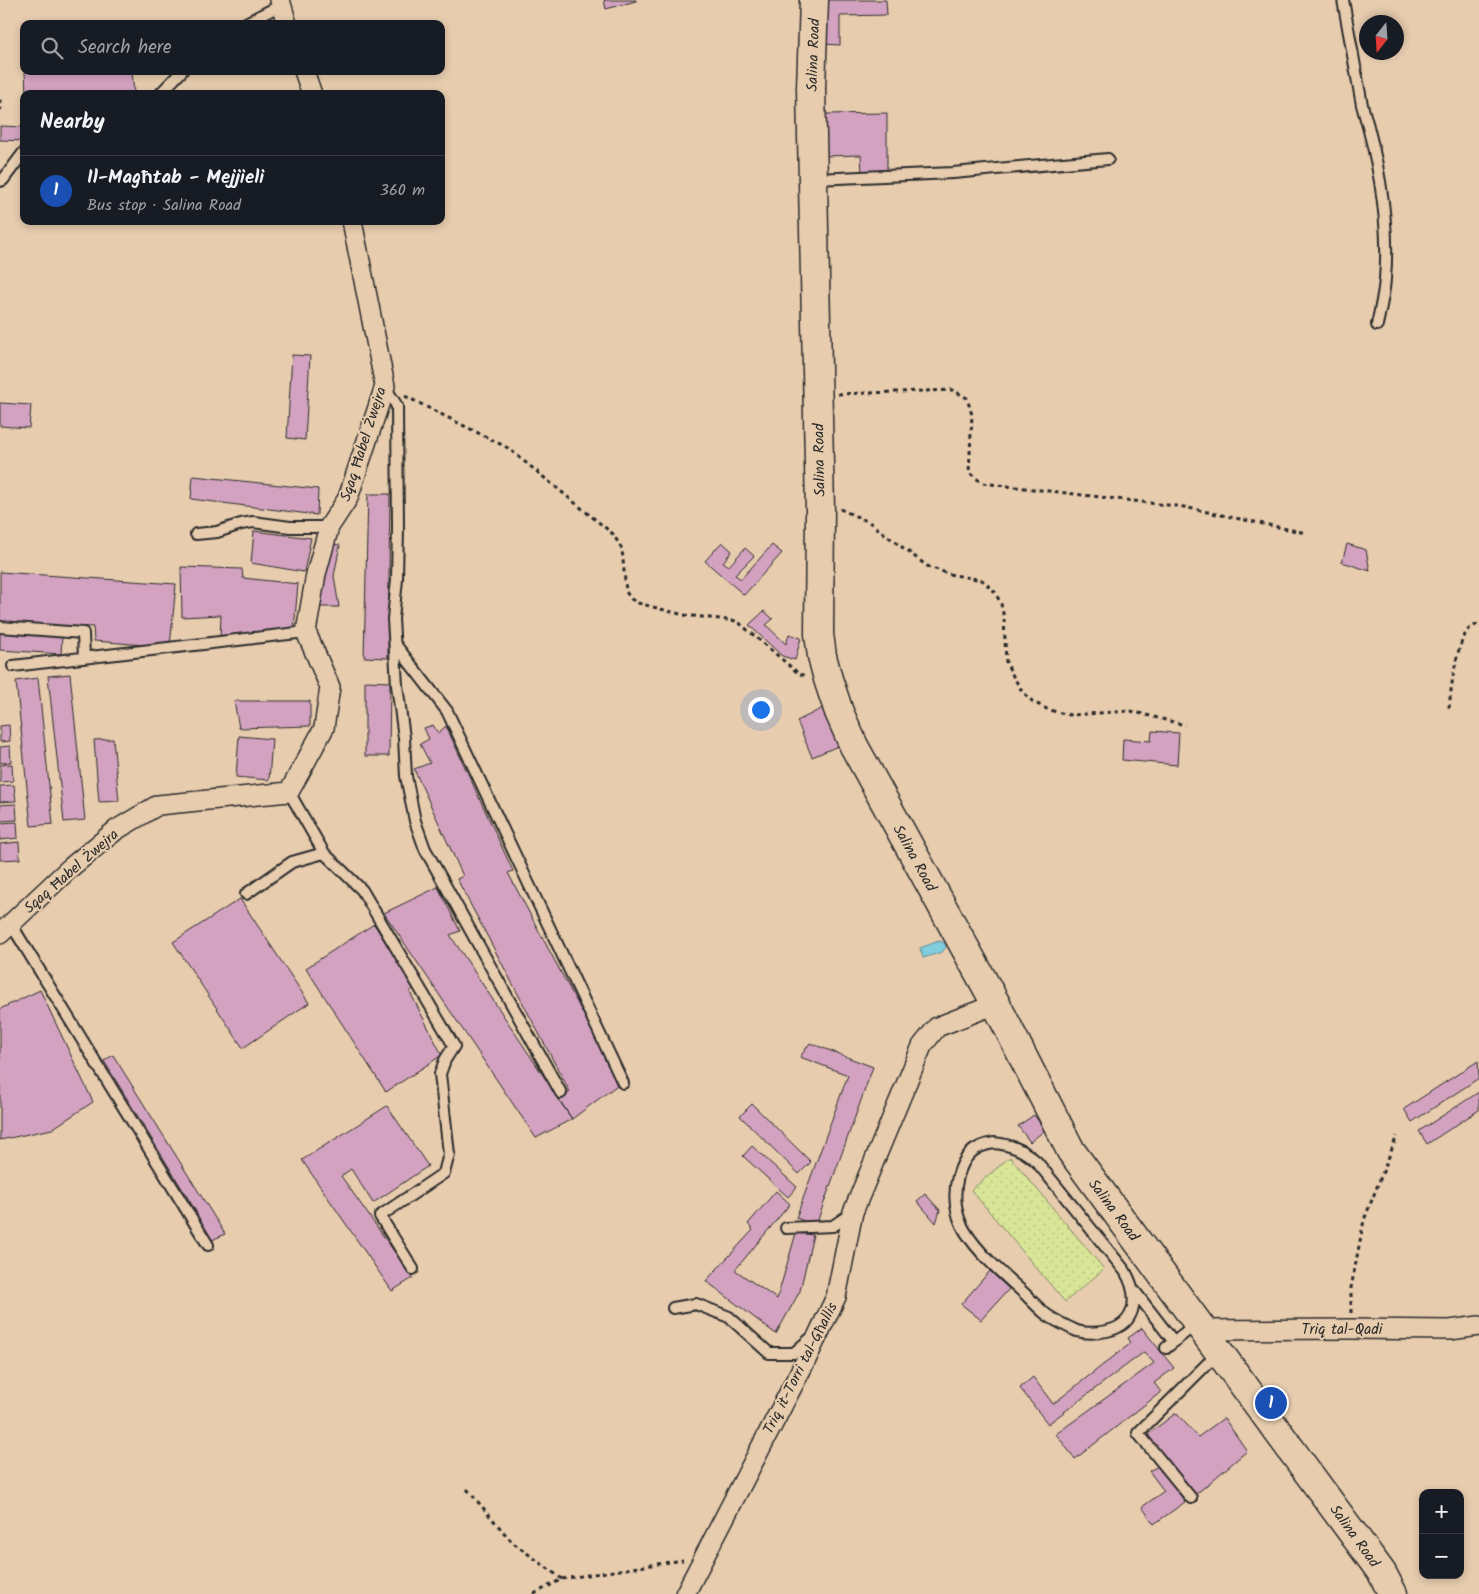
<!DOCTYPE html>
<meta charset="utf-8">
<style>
:root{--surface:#171b24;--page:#20242c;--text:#f1f3f6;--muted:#9ea1a6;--line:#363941;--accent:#ea580c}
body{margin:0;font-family:Kalam,sans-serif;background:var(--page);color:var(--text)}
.controls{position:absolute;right:15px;bottom:15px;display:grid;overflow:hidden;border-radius:10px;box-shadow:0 2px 8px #0003}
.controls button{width:45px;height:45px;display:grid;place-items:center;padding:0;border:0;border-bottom:1px solid var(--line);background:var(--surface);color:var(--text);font:25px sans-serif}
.compass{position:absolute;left:1359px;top:15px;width:45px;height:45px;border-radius:50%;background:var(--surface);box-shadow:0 2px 8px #0003;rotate:197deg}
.you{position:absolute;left:760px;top:709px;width:18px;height:18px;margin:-12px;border:4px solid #fff;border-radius:50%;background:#1a73e8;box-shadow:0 0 0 8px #1a73e833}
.badge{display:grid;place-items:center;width:32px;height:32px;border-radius:50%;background:var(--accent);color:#fff;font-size:16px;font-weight:700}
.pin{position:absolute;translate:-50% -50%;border:2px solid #fff;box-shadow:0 1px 5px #0006}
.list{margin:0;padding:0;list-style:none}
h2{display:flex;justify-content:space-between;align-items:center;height:65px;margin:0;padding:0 20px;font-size:21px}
h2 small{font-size:16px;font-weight:400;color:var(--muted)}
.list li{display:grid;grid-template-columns:32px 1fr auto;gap:15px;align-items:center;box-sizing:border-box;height:70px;padding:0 20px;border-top:1px solid var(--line)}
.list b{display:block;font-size:19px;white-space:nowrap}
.list p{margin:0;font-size:16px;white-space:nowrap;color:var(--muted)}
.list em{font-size:16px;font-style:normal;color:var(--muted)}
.icon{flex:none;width:28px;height:28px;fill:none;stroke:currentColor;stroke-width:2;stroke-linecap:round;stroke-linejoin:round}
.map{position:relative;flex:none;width:1479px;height:1594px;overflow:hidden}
.search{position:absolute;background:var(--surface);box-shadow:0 2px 8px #0003;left:20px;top:20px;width:425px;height:55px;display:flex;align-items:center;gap:12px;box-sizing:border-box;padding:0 18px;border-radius:10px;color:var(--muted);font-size:19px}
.panel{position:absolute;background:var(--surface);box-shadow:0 2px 8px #0003;left:20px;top:90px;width:425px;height:135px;border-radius:10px}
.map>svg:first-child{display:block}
.grass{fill:url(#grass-dots);stroke:#828862}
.water{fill:url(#water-ripples);stroke:#5d8c96}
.building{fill:#d3a2c0;stroke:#2b2b2b}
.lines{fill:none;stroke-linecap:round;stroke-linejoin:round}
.service-casing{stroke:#2b2b2b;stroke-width:14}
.minor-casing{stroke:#2b2b2b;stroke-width:22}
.secondary-casing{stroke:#2b2b2b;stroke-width:31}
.path{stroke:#2b2b2b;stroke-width:3;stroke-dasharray:4 4;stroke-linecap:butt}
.service{stroke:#e7ccae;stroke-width:10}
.minor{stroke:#e7ccae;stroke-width:19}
.secondary{stroke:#e7ccae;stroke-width:28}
.labels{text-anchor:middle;stroke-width:4;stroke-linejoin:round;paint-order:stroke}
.street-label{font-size:15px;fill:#2b2b2b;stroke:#e7ccae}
</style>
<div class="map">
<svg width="1479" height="1594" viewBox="0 0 1479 1594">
<defs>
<pattern id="grass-dots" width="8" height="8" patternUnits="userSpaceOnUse" patternTransform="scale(1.25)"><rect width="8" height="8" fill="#d9e698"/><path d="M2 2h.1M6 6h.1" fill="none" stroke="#bac583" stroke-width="1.8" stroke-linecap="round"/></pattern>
<pattern id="water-ripples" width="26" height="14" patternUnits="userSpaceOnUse" patternTransform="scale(1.25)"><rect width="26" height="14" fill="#7fcddd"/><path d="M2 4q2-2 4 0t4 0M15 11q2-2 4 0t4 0" fill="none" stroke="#6eb0be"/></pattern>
</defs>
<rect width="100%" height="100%" fill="#e7ccae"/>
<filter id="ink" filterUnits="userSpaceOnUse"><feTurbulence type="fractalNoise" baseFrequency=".02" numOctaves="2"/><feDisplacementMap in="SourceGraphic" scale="10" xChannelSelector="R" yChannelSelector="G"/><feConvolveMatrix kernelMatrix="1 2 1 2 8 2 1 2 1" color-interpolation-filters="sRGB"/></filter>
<g filter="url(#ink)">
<!-- grass -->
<path class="grass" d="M1010 1157 1104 1269 1065 1302 971 1190Z"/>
<!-- water -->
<path class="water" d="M939 941 945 943 946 947 942 952 923 958 920 948Z"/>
<!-- building -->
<path class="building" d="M604 0H636V1L606 9Z
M824 0H886L887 15 840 16V45L823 44Z
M25 71H132L134 94H26Z
M887 113V173L862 174 861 155 823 156 825 114Z
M0 126 24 127V141L0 140Z
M292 355 310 356 305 440 287 438Z
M0 403 31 405 29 428 0 426Z
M193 476 318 489 317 515 191 499Z
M368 494H390L388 658 364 657Z
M254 531 311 538 304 572 251 563Z
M722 542 732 551 723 562 729 566 745 548 754 556 735 575 741 579 772 545 782 553 744 595 705 561Z
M329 544 340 545 334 576 339 607H319Z
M1347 544 1366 550 1370 571 1342 562Z
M181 567 242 569 243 578 298 584 294 629 220 637 221 615 182 617Z
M0 572 176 584 170 647 94 641 93 627 0 623Z
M764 611 773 619 766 625 786 644 789 634 801 638 795 660 782 656 749 625Z
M0 632 62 637 61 654 0 650Z
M70 674 85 820 64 822 48 676Z
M38 678 53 824 31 826 16 681Z
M365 681 390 682 389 756H365Z
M234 701H310V726L239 728Z
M823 708 838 746 812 757 797 721Z
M9 725 10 741 0 742V726Z
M433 725 438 733 446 726 513 871 508 873 620 1083 572 1119 558 1099 570 1092 457 879 463 876 414 769 430 763 420 744 429 739 424 728Z
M1152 731 1179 733 1177 765 1122 760 1123 739 1151 741Z
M239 736 272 739 269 780 236 777Z
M113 739 119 801 99 802 94 740Z
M10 746 11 762 0 763V747Z
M12 764 13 781 0 782V765Z
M14 785 16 801 0 802V786Z
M16 804 17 820 0 821V805Z
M17 822 18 838 0 840V823Z
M19 842 20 859 0 860V844Z
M438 887 460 931 450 935 572 1119 536 1138 384 913Z
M240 899 309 1003 243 1048 173 942Z
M374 924 414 988 410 992 442 1055 386 1092 306 968Z
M40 990 93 1102 52 1129 0 1140V1009Z
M810 1043 873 1067 816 1225 796 1218 848 1075 800 1057Z
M113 1055 225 1234 210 1241 193 1215 197 1213 104 1061Z
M1478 1061 1479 1078 1412 1122 1404 1109Z
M1479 1092V1110L1427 1144 1419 1131Z
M752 1104 811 1162 799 1174 740 1116Z
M387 1106 428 1166 373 1203 351 1169 341 1176 413 1278 392 1291 302 1160Z
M1034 1115 1045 1130 1030 1142 1018 1126Z
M752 1146 797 1187 788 1197 743 1156Z
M776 1191 790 1204 735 1270 777 1299 796 1233 813 1235 800 1291 776 1334 706 1281 753 1230 748 1224Z
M925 1194 940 1210 936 1223 917 1201Z
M990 1271 1009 1289 981 1320 961 1304Z
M1142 1328 1174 1368 1154 1383 1161 1392 1075 1459 1056 1434 1154 1363 1144 1352 1048 1424 1020 1388 1033 1377 1053 1404 1131 1343 1128 1338Z
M1176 1413 1198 1437 1224 1418 1247 1451 1195 1495 1147 1435Z
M1160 1465 1185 1502 1154 1524 1142 1507 1164 1491 1149 1471Z"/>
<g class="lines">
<!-- service casing -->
<g class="service-casing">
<path id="service" d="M1343 0 1362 105C1378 159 1390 222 1385 279 1384 295 1380 310 1377 325
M244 24 281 5
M160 94 182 71
M815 179 953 173 1108 159
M0 181 3 180 24 152
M385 387 397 406 398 528 397 579 393 619 397 685 404 738 406 776 415 821 425 849 561 1093
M196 534 217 532 241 524 253 522 290 527H329
M0 627 83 633 84 658
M395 644 447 711 623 1083
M13 666 306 632
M289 792 324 853 362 890 454 1046 445 1060 440 1074 449 1154 444 1173 380 1216 413 1269
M246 894 292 862 324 853
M11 924 208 1245
M994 1143C1012 1145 1024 1150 1037 1162L1125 1271C1139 1295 1138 1324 1107 1331 1097 1333 1087 1334 1077 1331 1068 1327 1056 1321 1047 1315 1039 1309 1032 1301 1025 1294 1005 1276 979 1254 965 1231 955 1215 953 1194 958 1176 964 1156 973 1146 994 1143Z
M786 1228 833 1226 852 1213
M1133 1289 1174 1342
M673 1308 696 1304 729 1317 769 1353H794L811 1338
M1166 1348 1197 1323
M1191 1498 1138 1433 1219 1352"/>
</g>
<!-- minor casing -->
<g class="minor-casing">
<path id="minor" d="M280 0 287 24
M304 71 312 94
M0 934 70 868 116 830 158 805 289 792 324 728 330 687 306 632 316 574 329 527 348 498 385 386 352 221
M1204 1330 1350 1329 1450 1330 1479 1326
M685 1594 805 1362 836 1297 853 1212 922 1046 937 1027 996 1004"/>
</g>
<!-- secondary casing -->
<g class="secondary-casing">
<path id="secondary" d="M814 0 811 88 820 510 819 634 822 656 828 679 839 712 854 746 996 1004 1071 1151 1382 1573 1393 1594"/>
</g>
<!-- path -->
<path class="path" d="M0 100 2 106 0 110
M838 394 953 390 967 398 972 415 969 472 982 483 1184 507 1306 533
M405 396 508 448 613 534 622 549 626 592 631 599 638 603 684 615 737 621 798 673 807 677
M840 509 869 522 927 566 949 574 982 580 995 592 1001 604 1004 618 1006 662 1013 676 1022 691 1033 702 1049 710 1070 715 1131 711 1185 725
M1449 708C1451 689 1456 643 1469 629 1472 627 1476 625 1479 623
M1351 1313V1288L1364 1220 1397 1136
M467 1489 512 1542 562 1579
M534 1594 562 1579 683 1560"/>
<!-- service -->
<use href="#service" class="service"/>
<!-- minor -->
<use href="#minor" class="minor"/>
<!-- secondary -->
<use href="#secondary" class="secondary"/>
</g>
</g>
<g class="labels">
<!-- street labels -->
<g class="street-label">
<text transform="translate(813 55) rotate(-88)" y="5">Salina Road</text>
<text transform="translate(363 444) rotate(-72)" y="5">Sqaq Ħabel Żwejra</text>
<text transform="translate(819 460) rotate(-91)" y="5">Salina Road</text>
<text transform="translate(915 858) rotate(61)" y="5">Salina Road</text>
<text transform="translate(71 871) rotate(-41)" y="5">Sqaq Ħabel Żwejra</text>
<text transform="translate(1114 1210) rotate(53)" y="5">Salina Road</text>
<text x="1342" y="1334">Triq tal-Qadi</text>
<text transform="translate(800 1368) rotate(-63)" y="5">Triq it-Torri tal-Għallis</text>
<text transform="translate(1355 1536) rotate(54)" y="5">Salina Road</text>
</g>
</g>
</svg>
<div class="controls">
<button>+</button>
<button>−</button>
</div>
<svg class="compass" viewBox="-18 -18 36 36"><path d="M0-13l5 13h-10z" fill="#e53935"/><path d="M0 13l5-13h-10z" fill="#9ea1a6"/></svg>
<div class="you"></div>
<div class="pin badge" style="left:1271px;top:1403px;background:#1a4fb4">1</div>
<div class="search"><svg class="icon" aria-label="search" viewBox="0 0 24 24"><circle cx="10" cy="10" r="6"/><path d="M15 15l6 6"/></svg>Search here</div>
<section class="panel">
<h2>Nearby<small></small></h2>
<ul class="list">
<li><span class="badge" style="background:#1a4fb4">1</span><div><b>Il-Magħtab - Mejjieli</b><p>Bus stop · Salina Road</p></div><em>360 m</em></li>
</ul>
</section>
</div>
